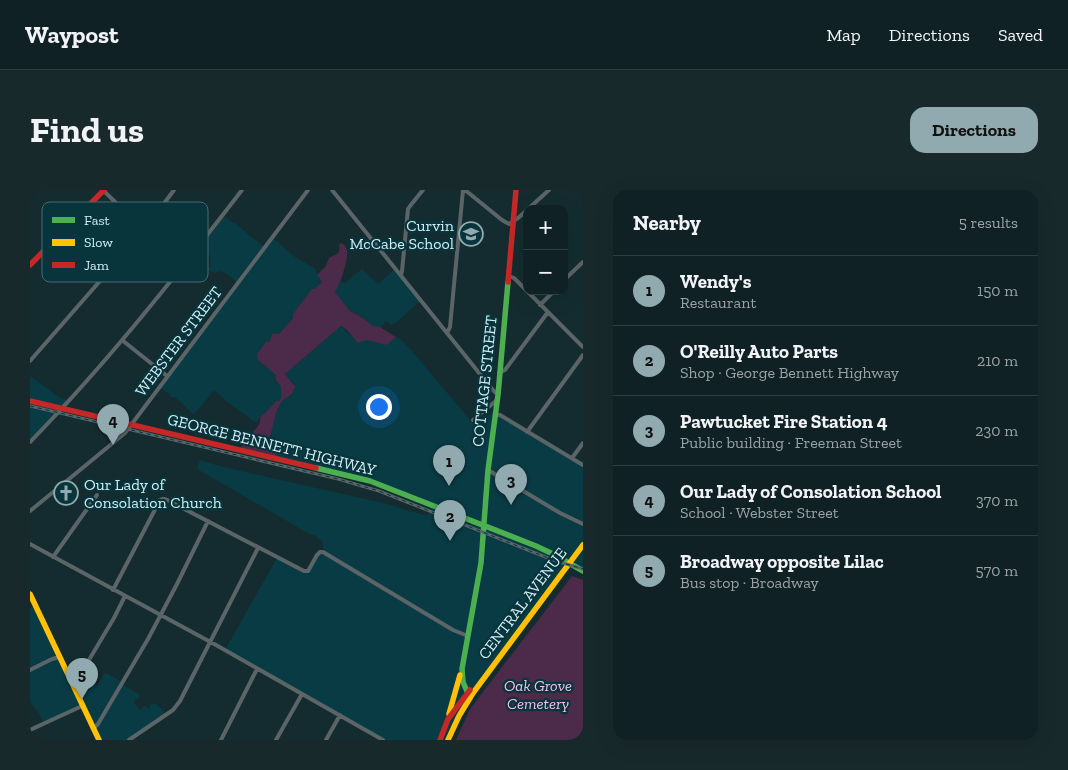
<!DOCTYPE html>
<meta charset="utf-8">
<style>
:root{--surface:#0f2124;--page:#18292c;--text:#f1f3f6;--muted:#9ba3a6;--line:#2f3e41;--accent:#90aaaf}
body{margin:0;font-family:"Zilla Slab",serif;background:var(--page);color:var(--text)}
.controls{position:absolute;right:15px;top:15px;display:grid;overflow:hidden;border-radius:10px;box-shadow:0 5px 20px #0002}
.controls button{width:45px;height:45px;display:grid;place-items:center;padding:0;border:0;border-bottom:1px solid var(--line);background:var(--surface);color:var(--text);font:25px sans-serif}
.you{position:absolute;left:348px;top:216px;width:18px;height:18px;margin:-12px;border:4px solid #fff;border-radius:50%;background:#1a73e8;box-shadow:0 0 0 8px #1a73e833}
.badge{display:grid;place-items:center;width:32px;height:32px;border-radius:50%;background:var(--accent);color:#111;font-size:16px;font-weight:700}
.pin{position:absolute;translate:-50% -41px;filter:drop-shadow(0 1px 2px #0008)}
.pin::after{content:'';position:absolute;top:26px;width:18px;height:15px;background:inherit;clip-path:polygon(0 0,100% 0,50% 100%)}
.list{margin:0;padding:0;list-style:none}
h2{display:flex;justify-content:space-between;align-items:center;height:65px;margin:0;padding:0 20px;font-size:21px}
h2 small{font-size:16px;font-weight:400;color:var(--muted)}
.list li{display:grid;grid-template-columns:32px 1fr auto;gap:15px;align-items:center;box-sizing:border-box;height:70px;padding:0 20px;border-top:1px solid var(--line)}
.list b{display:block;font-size:19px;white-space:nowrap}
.list p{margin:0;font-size:16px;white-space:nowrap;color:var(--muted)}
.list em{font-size:16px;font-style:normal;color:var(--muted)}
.map{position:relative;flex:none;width:553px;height:550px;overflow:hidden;border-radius:15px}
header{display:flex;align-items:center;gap:30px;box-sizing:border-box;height:70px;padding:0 25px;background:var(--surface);border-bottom:1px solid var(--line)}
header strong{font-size:24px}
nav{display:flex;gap:28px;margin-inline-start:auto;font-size:18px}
.intro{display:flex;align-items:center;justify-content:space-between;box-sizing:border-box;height:120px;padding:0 30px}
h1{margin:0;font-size:35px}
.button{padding:12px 22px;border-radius:15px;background:var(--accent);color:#111;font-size:18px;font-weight:700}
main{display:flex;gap:30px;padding:0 30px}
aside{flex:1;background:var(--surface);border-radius:15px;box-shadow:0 5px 20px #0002}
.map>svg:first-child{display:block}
.built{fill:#093b45}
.green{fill:#4c2a49}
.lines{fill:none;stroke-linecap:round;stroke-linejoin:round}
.street{stroke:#5b6567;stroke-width:4}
.fast{stroke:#4caf50;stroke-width:5.5}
.slow{stroke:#ffc107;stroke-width:5.5}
.jam{stroke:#c62828;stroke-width:5.5}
.rail-casing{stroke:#596668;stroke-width:3}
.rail{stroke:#08343c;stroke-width:1;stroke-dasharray:4;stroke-linecap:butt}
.labels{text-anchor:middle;stroke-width:4.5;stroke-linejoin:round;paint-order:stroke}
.poi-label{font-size:16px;fill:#d3eef4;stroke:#08343c;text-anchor:end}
.street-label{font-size:16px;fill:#d3eef4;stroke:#08343c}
.park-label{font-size:16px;font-style:italic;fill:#fcbfee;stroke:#08343c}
.key{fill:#08343c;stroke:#456c73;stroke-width:1}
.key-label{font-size:14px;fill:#d3eef4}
</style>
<header>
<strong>Waypost</strong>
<nav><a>Map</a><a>Directions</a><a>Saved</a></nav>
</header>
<div class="intro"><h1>Find us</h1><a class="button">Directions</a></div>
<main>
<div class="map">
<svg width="553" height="550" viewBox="0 0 553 550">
<rect width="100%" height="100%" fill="#142c30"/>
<!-- built -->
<path class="built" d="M193 26 202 32 205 33 219 45 235 57 243 48 265 67 286 79 287 85 292 92 284 99 252 142 249 144 244 143 228 170 246 185 245 188 246 192 251 196 252 204 251 209 249 211H246L237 221 230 227 227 232 223 231 212 222 198 213 192 207 184 200 167 221 163 224 145 207H141L140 204 130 198 208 93 197 84 191 81 185 83 178 80 181 75V69L179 64 170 58V57Z
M332 79 348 94 365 79 390 111 368 131 362 135 356 131 350 137 343 136 333 128 320 121 305 102 310 91 315 93Z
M311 136 321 146 357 155 366 147 370 149 381 160 446 237 467 218V224L553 275V381L541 375 430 523 420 550H355L313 528 195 460 247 368 277 381 291 360 293 361 295 359 293 358V352L286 346 278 343 167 279 170 270 193 277 353 313 397 326 402 316 352 296 247 269 239 258 240 247 247 220 252 211 262 204 265 194 255 184Z
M0 186 30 208 40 211 0 253Z
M5 414 42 493 53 484 61 488 65 493V496L67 497 73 486 76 483 94 493V496L107 503 110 506 108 509H106L104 512 110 520 114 516 118 518H120V515L124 513 130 517 137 526 102 550H69L53 517 14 534 9 523 1 513 0 508V419Z"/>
<!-- green -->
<path class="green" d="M312 53C315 56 315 55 317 60 319 68 310 95 305 102L320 121 333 128 343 136 350 137 366 147 357 155 336 150 328 153 317 140 311 136 255 184 265 196 262 204 252 211 247 220 240 247 239 257 247 261V269L211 260C212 256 213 251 216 248 222 241 232 237 230 227L237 221 246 211H249L251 209V196C247 193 244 190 246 185L228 170 227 164 236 152H239L243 143 249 144 263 128V124L282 99H284L292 92 287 85 296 76 299 68C306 64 311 65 309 54Z
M542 386 553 390V550H426L440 519Z"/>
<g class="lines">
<!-- street -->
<path class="street" d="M73 0 152 78
M302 0 462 199 468 205
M435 0 472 30 479 34 488 28 497 20
M498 19 519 0
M371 85 372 81 378 19 380 16 393 0
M479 86 484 88 497 101
M534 90 553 72
M497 101 553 157
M510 115 524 101
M417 143 420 137 433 0
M92 150 137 186
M0 171 111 44 144 0
M469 183 475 180 518 122
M466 224 470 225 553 275
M443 230 467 210
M497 242 553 165
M0 252C77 173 145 87 212 0
M542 268 553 253
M458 280 530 323 553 334
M0 321 95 243 278 0
M0 354 186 455 353 550
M23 367 67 305
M83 400 130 310 132 309H135L274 381H278L287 365 290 362H293L423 440 438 446
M0 480 22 469 30 467
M43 494 47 490 84 428 95 406
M63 539 68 534 118 449 147 394 178 331
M0 540 52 516
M99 550 143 520 150 511 228 358
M191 550 227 479
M246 550 272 504
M296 550 310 525"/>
<!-- fast -->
<path class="fast" d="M286 278 340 291 506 356 523 364 553 381
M440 508 433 492 432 479 451 373 458 280 468 205 478 92"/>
<!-- slow -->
<path class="slow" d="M0 404 69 550
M419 524 430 485
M418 550 429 526 443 503 553 355"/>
<!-- jam -->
<path class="jam" d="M0 75 74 0
M478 92 486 0
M0 211 286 278
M410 550 418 529 440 500"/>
<!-- rail casing -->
<g class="rail-casing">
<path id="rail" d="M0 216 308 289 349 301 523 370 553 379"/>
</g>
<!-- rail -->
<use href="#rail" class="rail"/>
</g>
<!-- icons -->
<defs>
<g id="school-ring" transform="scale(1.25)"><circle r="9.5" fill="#08343c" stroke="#90aaaf" stroke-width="1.5"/><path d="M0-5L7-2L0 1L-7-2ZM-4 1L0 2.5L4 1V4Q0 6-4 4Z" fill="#90aaaf"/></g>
<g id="church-ring" transform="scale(1.25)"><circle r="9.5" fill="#08343c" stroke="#90aaaf" stroke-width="1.5"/><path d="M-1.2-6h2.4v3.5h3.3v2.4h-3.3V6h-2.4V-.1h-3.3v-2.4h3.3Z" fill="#90aaaf"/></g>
</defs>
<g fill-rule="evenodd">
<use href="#school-ring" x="441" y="44"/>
<use href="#church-ring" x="36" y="303"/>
</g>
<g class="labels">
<!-- poi labels -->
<g class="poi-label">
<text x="424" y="41">Curvin<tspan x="424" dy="18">McCabe School</tspan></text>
<text x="54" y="300" text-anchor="start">Our Lady of<tspan x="54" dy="18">Consolation Church</tspan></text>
</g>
<!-- street labels -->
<g class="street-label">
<text transform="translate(148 151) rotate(-53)" y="6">WEBSTER STREET</text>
<text transform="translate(454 191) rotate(-84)" y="6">COTTAGE STREET</text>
<text transform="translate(242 254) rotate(14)" y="6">GEORGE BENNETT HIGHWAY</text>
<text transform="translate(492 413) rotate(-53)" y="6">CENTRAL AVENUE</text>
</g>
<!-- park labels -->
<g class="park-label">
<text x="508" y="501">Oak Grove<tspan x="508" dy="18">Cemetery</tspan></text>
</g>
</g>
<!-- legend -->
<rect x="12" y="12" width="166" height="80" rx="8" class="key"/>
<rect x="22" y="27" width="23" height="6" fill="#4caf50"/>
<rect x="22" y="49" width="23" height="7" fill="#ffc107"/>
<rect x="22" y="72" width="23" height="6" fill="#c62828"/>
<g class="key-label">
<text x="54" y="35">Fast</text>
<text x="54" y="57">Slow</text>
<text x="54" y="80">Jam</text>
</g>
</svg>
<div class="controls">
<button>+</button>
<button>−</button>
</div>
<div class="you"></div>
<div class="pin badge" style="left:419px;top:296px">1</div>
<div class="pin badge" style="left:420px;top:351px">2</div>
<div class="pin badge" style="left:481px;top:315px">3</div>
<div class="pin badge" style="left:83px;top:255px">4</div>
<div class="pin badge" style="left:52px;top:509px">5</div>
</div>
<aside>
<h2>Nearby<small>5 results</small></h2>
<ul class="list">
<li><span class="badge">1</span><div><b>Wendy's</b><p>Restaurant</p></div><em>150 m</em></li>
<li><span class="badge">2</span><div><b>O'Reilly Auto Parts</b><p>Shop · George Bennett Highway</p></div><em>210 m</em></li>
<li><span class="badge">3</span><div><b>Pawtucket Fire Station 4</b><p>Public building · Freeman Street</p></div><em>230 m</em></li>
<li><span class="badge">4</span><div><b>Our Lady of Consolation School</b><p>School · Webster Street</p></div><em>370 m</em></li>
<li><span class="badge">5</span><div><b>Broadway opposite Lilac</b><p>Bus stop · Broadway</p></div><em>570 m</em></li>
</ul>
</aside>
</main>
